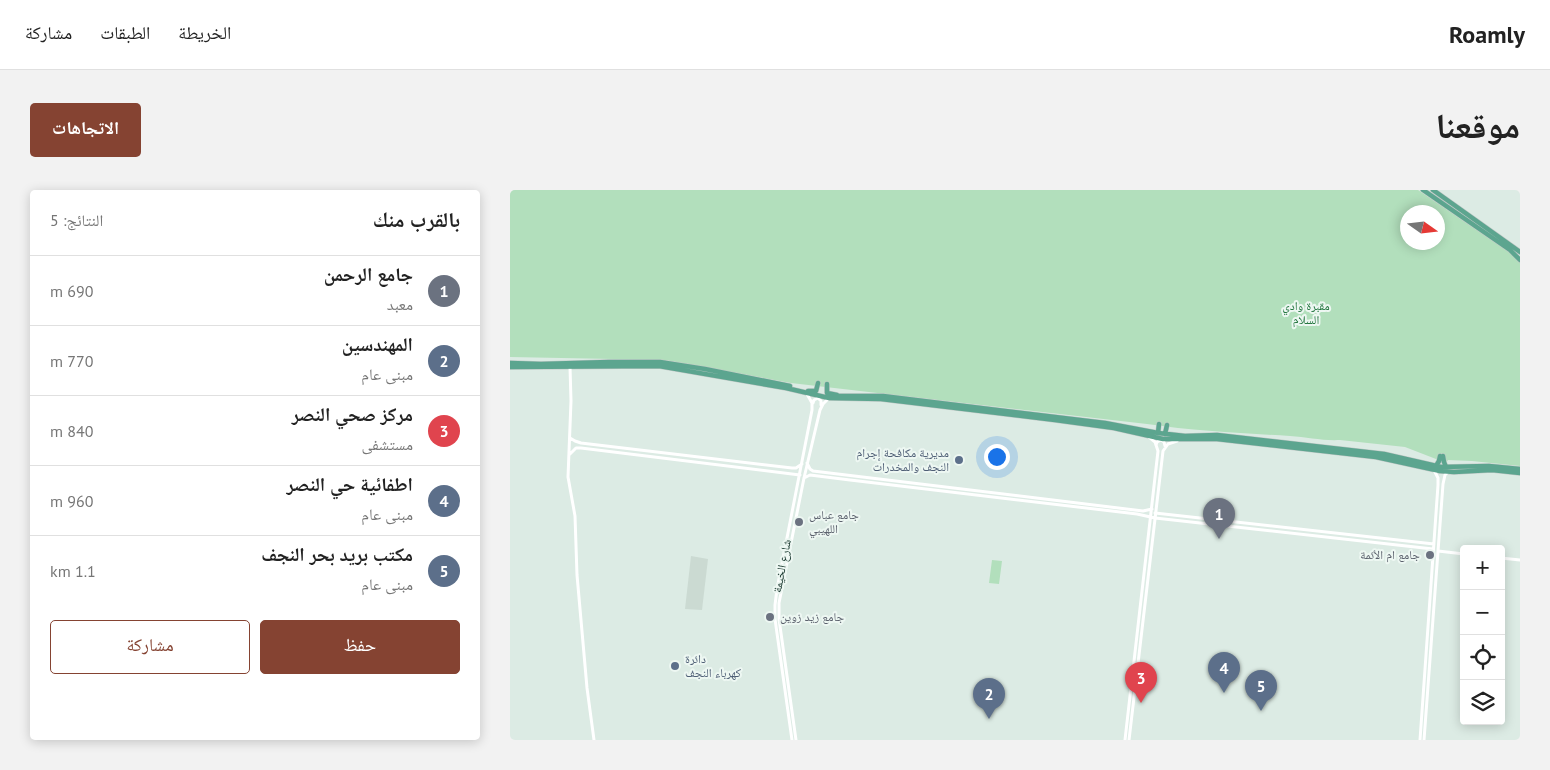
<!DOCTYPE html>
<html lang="ar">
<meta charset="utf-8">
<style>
:root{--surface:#fff;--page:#f2f2f2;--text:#222;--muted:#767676;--line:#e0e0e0;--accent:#854332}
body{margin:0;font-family:"PT Sans","Noto Naskh Arabic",sans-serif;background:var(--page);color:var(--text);direction:rtl}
.controls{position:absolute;right:15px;bottom:15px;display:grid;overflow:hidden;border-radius:5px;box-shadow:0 2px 12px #0003}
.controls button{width:45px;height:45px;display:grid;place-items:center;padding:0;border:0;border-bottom:1px solid var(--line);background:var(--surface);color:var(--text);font:25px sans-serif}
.compass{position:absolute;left:890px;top:15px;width:45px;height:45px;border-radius:50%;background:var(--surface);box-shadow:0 2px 12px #0003;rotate:104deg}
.you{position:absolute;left:486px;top:266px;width:18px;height:18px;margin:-12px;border:4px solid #fff;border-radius:50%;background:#1a73e8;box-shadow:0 0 0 8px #1a73e833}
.badge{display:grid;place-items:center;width:32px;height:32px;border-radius:50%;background:var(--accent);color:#fff;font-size:16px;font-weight:700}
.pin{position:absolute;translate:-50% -41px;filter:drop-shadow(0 1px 2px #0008)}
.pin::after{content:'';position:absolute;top:26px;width:18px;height:15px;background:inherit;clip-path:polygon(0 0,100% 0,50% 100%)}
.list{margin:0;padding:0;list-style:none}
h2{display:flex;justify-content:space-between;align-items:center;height:65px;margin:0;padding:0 20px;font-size:21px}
h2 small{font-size:16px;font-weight:400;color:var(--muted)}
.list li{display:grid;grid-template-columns:32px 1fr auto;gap:15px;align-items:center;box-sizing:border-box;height:70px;padding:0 20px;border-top:1px solid var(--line)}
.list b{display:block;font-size:19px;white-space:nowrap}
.list p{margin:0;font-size:16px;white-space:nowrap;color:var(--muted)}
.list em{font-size:16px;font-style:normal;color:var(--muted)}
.actions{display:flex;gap:10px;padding:15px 20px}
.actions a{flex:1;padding:11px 0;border:1px solid var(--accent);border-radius:5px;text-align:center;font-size:18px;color:var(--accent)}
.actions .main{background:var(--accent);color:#fff}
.icon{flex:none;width:28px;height:28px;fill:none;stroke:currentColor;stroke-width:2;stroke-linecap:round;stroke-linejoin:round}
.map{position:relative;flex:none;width:1010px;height:550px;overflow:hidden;direction:ltr;border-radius:5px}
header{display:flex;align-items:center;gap:30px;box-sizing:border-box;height:70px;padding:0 25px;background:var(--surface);border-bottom:1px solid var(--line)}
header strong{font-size:24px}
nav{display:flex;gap:28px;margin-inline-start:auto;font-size:18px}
.intro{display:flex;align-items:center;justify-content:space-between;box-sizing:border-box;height:120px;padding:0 30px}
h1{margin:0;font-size:35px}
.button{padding:12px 22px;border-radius:5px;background:var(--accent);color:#fff;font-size:18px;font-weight:700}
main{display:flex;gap:30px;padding:0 30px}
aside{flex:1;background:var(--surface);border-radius:5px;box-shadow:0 2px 12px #0003}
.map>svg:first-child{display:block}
.built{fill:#cbdad2}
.green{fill:#b2dfbc;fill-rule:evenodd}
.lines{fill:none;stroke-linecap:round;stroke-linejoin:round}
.major-casing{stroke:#c0c8c6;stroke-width:5.5}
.minor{stroke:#fff;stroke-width:3}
.major{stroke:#5ca58f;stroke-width:4.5}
.service-dot{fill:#5c6f8a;stroke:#edf7f2;stroke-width:2}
.worship-dot{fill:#6b7280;stroke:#edf7f2;stroke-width:2}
.labels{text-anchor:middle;stroke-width:4;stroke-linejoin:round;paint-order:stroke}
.park-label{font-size:12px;fill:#23763f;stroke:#edf7f2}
.service-label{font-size:12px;fill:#4e5e75;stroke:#edf7f2;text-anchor:end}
.worship-label{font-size:12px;fill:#5b616d;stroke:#edf7f2;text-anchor:start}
.street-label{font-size:12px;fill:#1d3b32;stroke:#edf7f2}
</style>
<header>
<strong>Roamly</strong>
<nav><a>الخريطة</a><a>الطبقات</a><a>مشاركة</a></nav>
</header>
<div class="intro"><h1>موقعنا</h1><a class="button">الاتجاهات</a></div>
<main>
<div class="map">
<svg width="1010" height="550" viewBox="0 0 1010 550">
<rect width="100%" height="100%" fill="#dcebe4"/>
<!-- built -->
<path class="built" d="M181 366 198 369 192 420 175 419Z"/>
<!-- green -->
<path class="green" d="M0 0H908L1002 64 1010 72V276L962 271 938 270 936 273 928 272 926 269 895 257 830 250C813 251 797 247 780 246 732 243 684 241 637 234L281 193 155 170 0 167ZM898 22H928V52H898Z
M482 370 492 371 489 394 479 393Z"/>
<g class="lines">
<!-- major casing -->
<g class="major-casing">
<path id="major" d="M913 0 1000 60 1010 70
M923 0 1010 62
M0 173 31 174 99 172H150L195 179 280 196
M0 177 149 176 276 198 319 208 371 209 545 230 604 238 653 249H707L866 267 930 281 944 282 982 280 1010 283
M317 194V203L327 205
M298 201H306L308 193
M324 206H373L595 233 648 243 675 246 707 245 874 264 931 277 979 276 1010 279
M648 243 649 234
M655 244 657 235
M933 266 934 272 936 277
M926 276 929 271 930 266"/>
</g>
<!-- minor -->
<path class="minor" d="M60 177 61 211 58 287 65 326 67 385 77 498 84 550
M303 213 304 210 308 208 311 211V215
M60 248 65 251 71 253 282 278H286L292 274
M646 255 647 252 651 250 654 252 655 256
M60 264 66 258H71L290 285
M297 273 300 279 303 281 633 321 642 319
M294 288 300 285 340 290 627 324 645 328 923 359
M645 323 924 354
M928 361 954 364
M991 368 1010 370
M282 550 265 429V415L267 399 302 220V213L297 204
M286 550 269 429V413L294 288 310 220 313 214 319 208
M615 550 648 261 645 252 639 247
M619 550 653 261 658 254 667 251
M910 550 928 295V288L924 280
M914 550 933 294 935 285 938 282"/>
<!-- major -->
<use href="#major" class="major"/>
</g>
<!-- markers -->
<g class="service-dot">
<circle cx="449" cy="270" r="5"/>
<circle cx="165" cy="476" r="5"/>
</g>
<g class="worship-dot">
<circle cx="289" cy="332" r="5"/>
<circle cx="920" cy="365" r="5"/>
<circle cx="260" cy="427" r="5"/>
</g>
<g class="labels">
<!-- park labels -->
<g class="park-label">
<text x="796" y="120">مقبرة وادي<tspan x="796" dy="14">السلام</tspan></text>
</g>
<!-- service labels -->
<g class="service-label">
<text x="439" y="267">مديرية مكافحة إجرام<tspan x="439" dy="14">النجف والمخدرات</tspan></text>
<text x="175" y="473" text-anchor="start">دائرة<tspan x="175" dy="14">كهرباء النجف</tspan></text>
</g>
<!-- worship labels -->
<g class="worship-label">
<text x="299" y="329">جامع عباس<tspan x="299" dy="14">اللهيبي</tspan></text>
<text x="910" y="369" text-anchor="end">جامع ام الأئمة</text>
<text x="270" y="431">جامع زيد زوين</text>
</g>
<!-- street labels -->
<g class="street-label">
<text transform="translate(272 376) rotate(-79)" y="4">شارع الخيمة</text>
</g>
</g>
</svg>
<div class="controls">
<button>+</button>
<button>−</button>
<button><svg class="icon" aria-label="locate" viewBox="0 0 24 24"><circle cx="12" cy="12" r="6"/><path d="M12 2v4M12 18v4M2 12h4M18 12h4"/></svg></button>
<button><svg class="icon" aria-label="layers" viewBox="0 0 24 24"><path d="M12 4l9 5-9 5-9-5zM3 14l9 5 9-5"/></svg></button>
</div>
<svg class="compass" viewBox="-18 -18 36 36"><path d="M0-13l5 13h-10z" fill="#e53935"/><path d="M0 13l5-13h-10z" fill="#767676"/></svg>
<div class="you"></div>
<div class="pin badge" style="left:709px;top:349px;background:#6b7280">1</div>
<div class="pin badge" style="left:479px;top:529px;background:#5c6f8a">2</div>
<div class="pin badge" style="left:631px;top:513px;background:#e0444e">3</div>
<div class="pin badge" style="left:714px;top:503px;background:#5c6f8a">4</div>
<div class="pin badge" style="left:751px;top:521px;background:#5c6f8a">5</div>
</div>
<aside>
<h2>بالقرب منك<small>النتائج: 5</small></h2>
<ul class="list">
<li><span class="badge" style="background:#6b7280">1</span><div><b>جامع الرحمن</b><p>معبد</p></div><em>690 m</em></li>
<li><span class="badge" style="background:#5c6f8a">2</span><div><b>المهندسين</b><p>مبنى عام</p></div><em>770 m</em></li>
<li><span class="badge" style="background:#e0444e">3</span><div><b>مركز صحي النصر</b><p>مستشفى</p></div><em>840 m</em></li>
<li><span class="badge" style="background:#5c6f8a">4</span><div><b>اطفائية حي النصر</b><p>مبنى عام</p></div><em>960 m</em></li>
<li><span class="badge" style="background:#5c6f8a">5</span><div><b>مكتب بريد بحر النجف</b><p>مبنى عام</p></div><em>1.1 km</em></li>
</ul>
<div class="actions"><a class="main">حفظ</a><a>مشاركة</a></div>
</aside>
</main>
